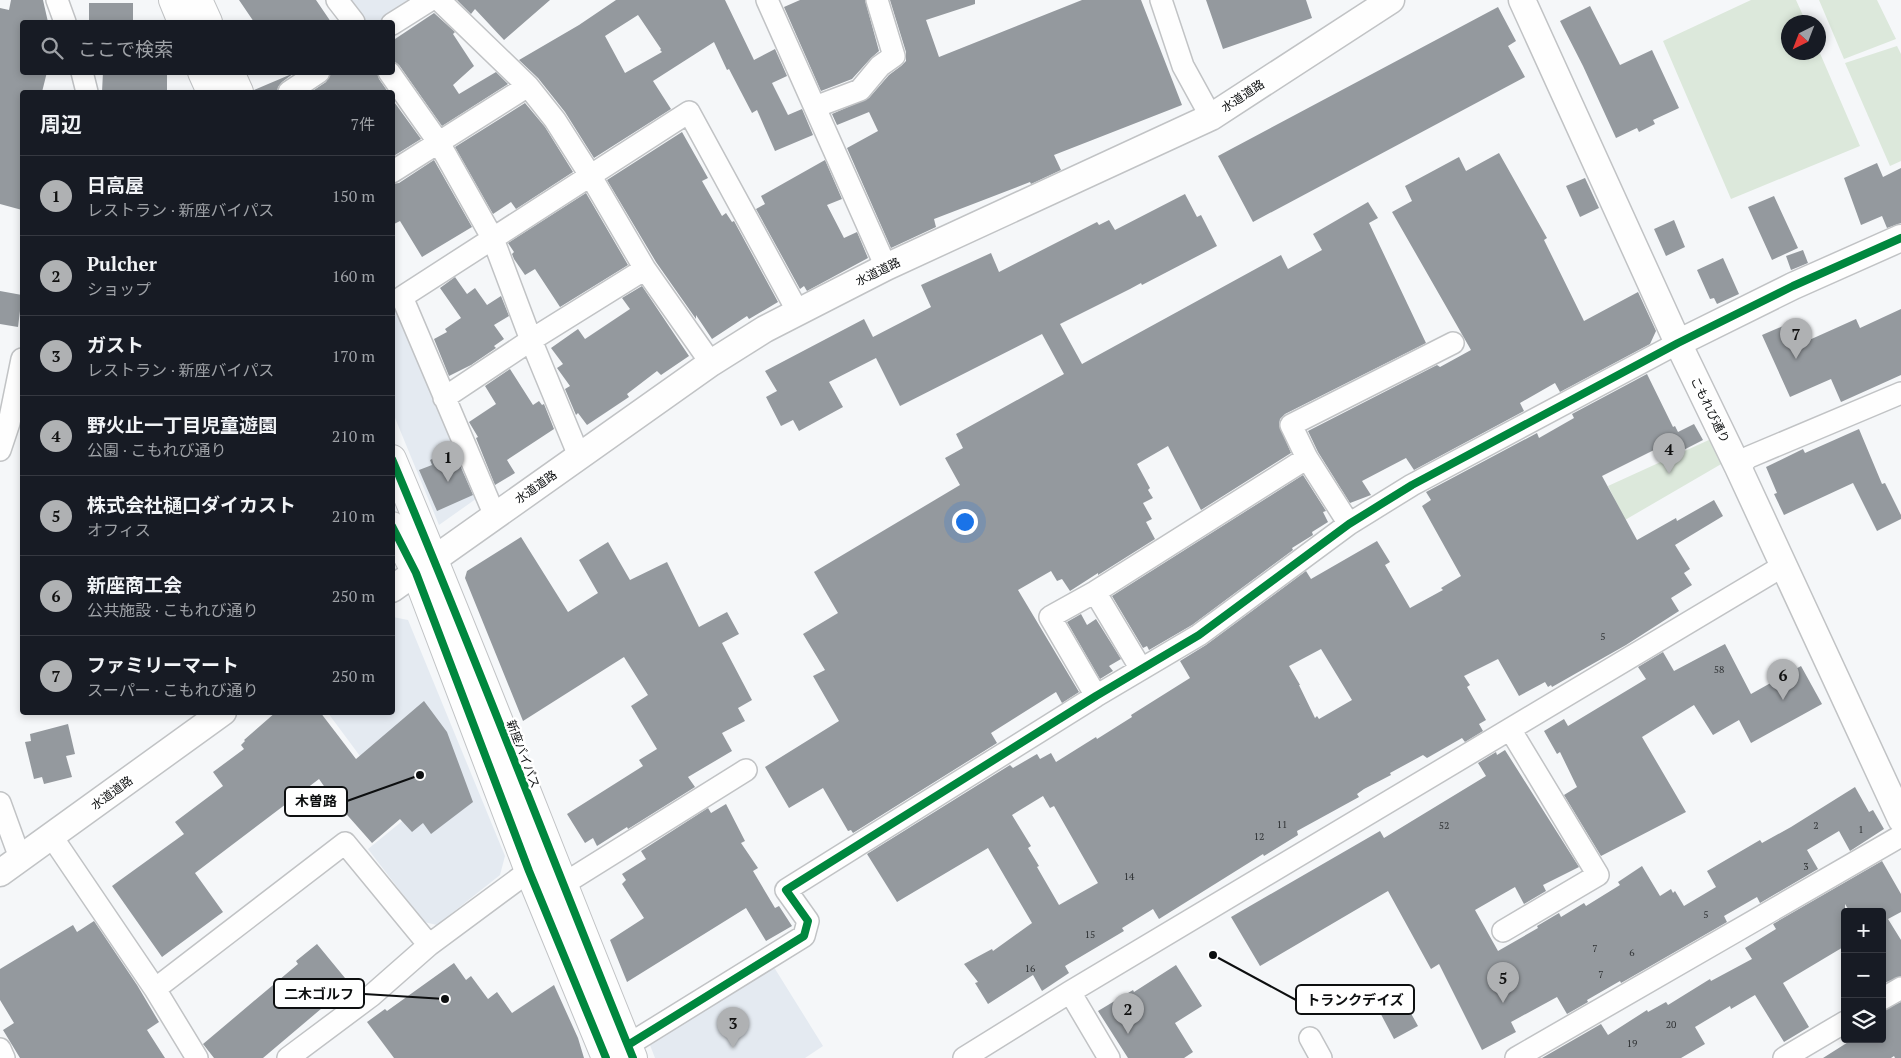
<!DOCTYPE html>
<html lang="ja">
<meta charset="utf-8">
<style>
:root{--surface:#171b24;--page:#20242c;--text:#f1f3f6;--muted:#9ea1a6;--line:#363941;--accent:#afb1b3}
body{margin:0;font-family:"PT Serif","Noto Sans JP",serif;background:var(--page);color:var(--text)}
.controls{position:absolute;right:15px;bottom:15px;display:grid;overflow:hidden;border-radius:5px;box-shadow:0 2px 8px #0003}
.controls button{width:45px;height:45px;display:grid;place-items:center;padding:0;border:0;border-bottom:1px solid var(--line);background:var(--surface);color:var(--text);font:25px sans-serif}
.compass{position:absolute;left:1781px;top:15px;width:45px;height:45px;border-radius:50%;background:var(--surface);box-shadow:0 2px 8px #0003;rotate:222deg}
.you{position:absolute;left:964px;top:521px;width:18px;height:18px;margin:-12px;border:4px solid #fff;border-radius:50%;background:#1a73e8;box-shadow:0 0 0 8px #1a73e833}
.badge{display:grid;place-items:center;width:32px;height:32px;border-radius:50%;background:var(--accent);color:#111;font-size:16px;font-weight:700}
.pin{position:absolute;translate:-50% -41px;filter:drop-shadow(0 1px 2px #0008)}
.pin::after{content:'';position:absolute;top:26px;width:18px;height:15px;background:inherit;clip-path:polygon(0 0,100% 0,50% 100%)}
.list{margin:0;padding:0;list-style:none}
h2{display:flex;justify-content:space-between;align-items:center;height:65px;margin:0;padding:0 20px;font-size:21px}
h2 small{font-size:16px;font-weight:400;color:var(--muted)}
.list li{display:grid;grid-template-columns:32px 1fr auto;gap:15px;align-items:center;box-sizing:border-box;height:80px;padding:0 20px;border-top:1px solid var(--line)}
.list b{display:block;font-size:19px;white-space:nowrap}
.list p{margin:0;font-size:16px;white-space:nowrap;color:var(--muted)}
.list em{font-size:16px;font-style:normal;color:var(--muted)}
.icon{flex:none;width:28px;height:28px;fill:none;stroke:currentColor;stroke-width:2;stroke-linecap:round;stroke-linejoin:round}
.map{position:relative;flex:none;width:1901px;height:1058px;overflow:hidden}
.search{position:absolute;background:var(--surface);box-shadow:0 2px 8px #0003;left:20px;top:20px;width:375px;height:55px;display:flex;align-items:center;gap:12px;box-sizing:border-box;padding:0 18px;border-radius:5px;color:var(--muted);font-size:19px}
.panel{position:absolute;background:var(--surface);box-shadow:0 2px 8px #0003;left:20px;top:90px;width:375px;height:625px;border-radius:5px}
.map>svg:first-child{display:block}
.built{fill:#e4eaf1}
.green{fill:#dce8db}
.building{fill:#94999e;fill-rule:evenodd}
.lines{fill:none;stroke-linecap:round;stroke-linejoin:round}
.minor-casing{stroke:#c1c3c5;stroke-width:24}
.tertiary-casing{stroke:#c1c3c5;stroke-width:29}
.trunk-casing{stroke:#c1c3c5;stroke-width:30}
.minor{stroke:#fefefe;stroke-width:21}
.tertiary{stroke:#fefefe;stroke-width:26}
.trunk{stroke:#fefefe;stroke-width:28}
.cycleway-casing{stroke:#fff;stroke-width:11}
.cycleway{stroke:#00873e;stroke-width:8}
.labels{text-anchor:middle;stroke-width:5;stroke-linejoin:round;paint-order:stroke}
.number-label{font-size:10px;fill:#2f3234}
.street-label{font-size:12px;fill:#0d0f10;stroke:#fff}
.leader{fill:none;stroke:#0d0f10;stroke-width:2}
.callout-dot{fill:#0d0f10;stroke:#fff;stroke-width:2}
.callout{fill:#fff;stroke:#0d0f10;stroke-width:2}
.callout-label{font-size:14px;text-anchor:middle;font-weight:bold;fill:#0d0f10}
</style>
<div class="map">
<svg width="1901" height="1058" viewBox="0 0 1901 1058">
<rect width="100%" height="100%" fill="#f5f7f9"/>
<!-- built -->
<path class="built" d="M347 0H417L381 22H363Z
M392 294 480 496 439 525 393 413Z
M393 617 408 620 505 856 500 875 437 925 424 922 368 849 406 818 328 713 392 712Z
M772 964 823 1046 805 1058H655L648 1040Z"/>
<!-- green -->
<path class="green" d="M1751 0H1796L1806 22H1788V52H1818L1819 51 1860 146 1731 199 1663 41Z
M1819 0H1877L1896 39 1844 59Z
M1897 46 1901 54V161L1890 166 1845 63Z
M1711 439 1723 463 1625 520 1608 486Z"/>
<!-- building -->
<path class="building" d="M11 0H43L48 22H22V72H47L42 92H22V210L0 204V8L9 10Z
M239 0H316L331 22H254Z
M457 0H550L504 40 475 9 471 14Z
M616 0H725L754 60 775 49 787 76 772 83 788 115 802 109 813 135 775 151 757 110 752 113 729 69 727 70 714 42 653 81 671 109 594 158 565 112 538 78 519 60 579 25ZM638 15 661 49 660 50 662 52 625 73 605 36Z
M800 0H865L879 51 871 58 852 79 821 91 784 7Z
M890 0H975V4L926 20 939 57 1082 0H1141L1182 105 1054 155 1061 170 1031 184 1030 182 934 219 936 227 891 248 847 148 878 131 869 112 837 125 832 114 869 98 889 75 901 66 906 61V52Z
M1206 0H1306L1312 18 1223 49Z
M89 3H133V22H89Z
M1590 6 1620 65 1652 50 1679 108 1653 120 1655 124 1639 132 1637 128 1616 138 1583 66 1560 21Z
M1498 7 1516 41 1508 46 1525 77 1253 222 1218 156Z
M434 13 455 32 453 34 474 66 453 85 459 94 496 72 508 84 442 126 399 65 392 60V41Z
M103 72H167V92H102Z
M331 72H377L379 79 388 92H311L326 82Z
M294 73 282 82 278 87 277 92H254V90Z
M392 99 421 139 392 157Z
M525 103 545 127 573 172 516 209 511 202 493 214 455 147Z
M682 132 708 178 702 181 722 216 726 213 732 222 734 221 778 302 749 319 747 316 712 339 696 315V319L656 262 607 180Z
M1499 153 1547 238 1544 240 1584 321 1638 292 1656 331 1650 344 1560 392 1555 383 1520 403 1524 411 1414 470 1406 458 1362 481 1371 495 1350 503 1318 452 1308 431 1437 365 1440 367 1471 350 1392 212 1412 201 1405 186 1459 157 1466 171Z
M434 160 472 227 422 257 400 221 392 225V184L399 183Z
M825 160 842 199 827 205 844 238 857 232 868 258 807 291 804 286 800 289 756 209 765 204 761 196Z
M1877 163 1883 177 1901 168V223L1887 228 1882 216 1861 225 1844 178Z
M1585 178 1599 208 1580 217 1566 186Z
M586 193 628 265 560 307 535 269 525 275 514 259 512 254 514 252 508 243Z
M1185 194 1197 217 1201 215 1217 246 1142 285 1141 283 1130 289 1060 324 1082 364 1281 255 1288 269 1322 250 1313 234 1368 202 1378 218 1369 223 1426 343 1285 414 1280 419 1279 425 1291 453 1201 510 1168 446 1137 464 1150 488 1148 490 1153 498 1143 503 1152 519 1146 522 1155 539 1098 575V573L1070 591 1062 579 1057 581 1051 571 1018 590 1079 692 1062 703 1056 692 991 733 997 743 853 833 851 830 848 831 823 788 789 808 765 767 839 721 813 676 825 670 803 634 838 613 814 572 960 485 945 458 963 448 956 434 1064 374 1042 334 900 406 876 358 829 382 843 407 799 431 793 420 781 426 766 397 777 391 765 371 864 319 873 337 931 307 921 285 991 253 999 272 1097 222 1099 225 1109 220 1115 230Z
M1774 196 1798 248 1772 260 1748 207Z
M1674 220 1685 247 1666 256 1654 229Z
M1803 250 1808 263 1791 270 1786 256Z
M1723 258 1739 294 1717 304 1714 298 1710 299 1697 270Z
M455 277 467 294 475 288 487 305 501 296 509 316 494 325 504 339 494 346 496 348 471 365 449 376 434 339 447 332 445 329 461 318 440 288Z
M642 286 689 356 661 375 657 371 627 394 629 397 587 425 578 413 576 415 565 389 570 386 557 368 563 364 551 348 578 329 585 339 630 309 622 298Z
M0 291 22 295 18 327 0 324Z
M1901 309V375L1841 402 1831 379 1790 397 1762 335 1797 320 1807 341 1856 319 1860 328Z
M510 369 533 405 539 401 542 405 544 404 554 429 507 460 515 473 495 485 476 438 478 437 469 422 496 404 485 386Z
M1647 374 1673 427 1675 426 1678 432 1694 424 1703 440 1662 461 1656 449 1602 476 1637 540 1676 518 1677 521 1714 500 1723 516 1675 545 1690 569 1684 573 1692 585 1671 598 1679 611 1626 645 1552 687 1551 685 1548 687 1545 682 1519 696 1498 659 1464 676 1470 685 1467 687 1486 720 1479 724 1483 731 1465 742 1462 738 1427 758 1423 755 1390 773 1391 775 1364 789 1357 794 1359 797 1297 831 1298 835 1264 856 1263 854 1159 919 1153 909 1122 928 1124 931 1065 966 1069 973 1042 991 1033 975 988 1004 975 983 978 982 964 964 992 949 993 951 1032 923 988 848 897 902 867 854 1010 765 1013 768 1037 754 1040 759 1051 753 1056 762 1096 737 1097 739 1132 717 1131 715 1190 678 1180 661 1206 645 1306 571 1311 579 1377 541 1390 562 1385 565 1410 608 1443 590 1441 588 1461 576 1422 506 1431 500 1426 492 1537 433 1539 438 1574 418 1572 414ZM1321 649 1352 700 1319 719 1317 716 1315 718 1299 685H1300L1289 666ZM1043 796 1050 808 1054 806 1098 883 1059 905 1037 867 1039 866 1028 848 1031 846 1012 815Z
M1859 429 1882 484 1885 483 1901 515V519L1877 531 1853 483 1784 515 1774 494 1777 493 1766 467 1803 449 1805 453Z
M453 449 473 495 437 511 419 470 432 465 430 460Z
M1303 475 1326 511 1323 512 1328 522 1312 532 1313 535 1292 548 1293 550 1192 625 1149 650 1147 646 1143 648 1112 596Z
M521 537 568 612 598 593 579 560 608 542 630 580 667 562 699 627 727 612 739 634 722 643 752 700 738 708 745 721 722 733 732 751 688 777 695 787 628 829 627 827 597 846 593 838 585 843 567 814 643 766 639 760 657 749 631 706 648 695 624 657 523 721 465 578 467 571Z
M1081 614 1087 625 1096 619 1121 659 1109 666 1113 671 1100 679 1067 622Z
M1725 644 1751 694 1801 666 1822 704 1751 743 1739 720 1713 735 1694 705 1642 737 1686 812 1601 856 1564 795 1577 787 1560 752 1557 754 1544 731 1564 719 1568 726 1646 679 1638 667 1663 652 1674 671Z
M424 701 447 732 473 802 431 834 423 823 412 832 400 819 372 843 333 799 319 779 195 873 223 912 162 957 112 886 184 834 175 822 223 786 213 772 244 749 241 745 245 741 244 740 276 712H320L356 759Z
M68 724 75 754 66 756 72 777 44 784 42 777 34 779 25 742 31 741 30 734Z
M1505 750 1579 867 1543 885 1546 891 1524 904 1515 887 1475 910 1498 951 1538 928 1537 926 1559 913 1561 917 1584 903 1586 906 1620 885 1618 882 1642 866 1660 896 1671 889 1673 893 1675 891 1684 906 1716 887 1707 871 1760 840 1762 843 1791 827 1855 787 1869 812 1873 810 1884 829 1850 851 1839 831 1807 850 1818 869 1760 903 1757 897 1724 916 1727 922 1621 983 1620 981 1587 1000 1588 1002 1567 1014 1557 997 1511 1022 1516 1032 1482 1050 1439 964 1431 969 1388 891 1260 966 1231 917 1380 831 1384 838 1486 776 1478 763 1496 752 1497 755Z
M726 804 745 841 741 843 758 868 753 871 775 908 779 906 792 926 766 941 746 908 627 982 610 940 644 918 622 884 626 880 622 874 646 859 641 851 708 808 711 813Z
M1882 861 1901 894V912L1888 919 1901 940V976L1882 984V912H1850L1845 904V946L1783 983 1809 1027 1784 1042 1755 995 1731 1009 1730 1006 1695 1027 1705 1044 1681 1058H1542L1601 1024 1608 1035 1647 1010 1648 1012 1666 1002 1668 1005 1710 979 1711 981 1752 959 1745 948 1776 929 1773 924Z
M94 921 137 985 159 1022 147 1030 165 1058H20L3 1030 14 1023 0 1000V969L73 925 77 932Z
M317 944 345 978 338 984 345 992 330 1005 328 1003 263 1058H214L203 1044 298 964 296 961Z
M454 963 466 980 471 976 488 999 497 992 512 1013 554 985 578 1038 584 1058H394L367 1022 385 1009 387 1011Z
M1176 965 1202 1006 1175 1023 1193 1052 1184 1058H1128L1098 1011 1133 990 1134 992Z
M1398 990 1418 1026 1394 1039 1375 1003Z
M1901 1002V1058H1895L1894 1056 1891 1058H1823L1853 1039H1884L1882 1036V1011Z"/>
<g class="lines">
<!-- minor casing -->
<g class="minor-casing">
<path id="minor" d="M57 0 65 22
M337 0 354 22
M439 0 528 86 555 120 590 175 645 269 711 363
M767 0 886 267
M1161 0 1183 66 1211 117
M392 24 430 0
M82 72 87 92
M389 72 439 143 493 239 531 340 579 456
M289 92 319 72
M815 107 860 90 880 66 894 56 877 0
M392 172 528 86
M444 398 531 340 645 269
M0 450 9 423 22 359
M1738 467 1749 457 1901 393
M495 516 402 297 689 112 798 312
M1349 524 1307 458 1291 425 1453 343
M1095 592 1141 669
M1096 696 1050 617 1095 592 1307 458
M0 803 20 858
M52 837 155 989 197 1058
M562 885 746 770
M1503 931 1598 875 1510 729
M155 989 345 843 429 945
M1070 992 1109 1058
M1882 999 1901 988
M1310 1038 1321 1058
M628 1045 804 936 808 921 786 890 1096 696 1199 635 1349 524 1412 485 1678 343
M0 1049 4 1058
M288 1058 371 996 429 945 529 871
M964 1058 1070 992 1783 566
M1516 1058 1901 836
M1784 1058 1845 1022"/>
</g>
<!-- tertiary casing -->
<g class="tertiary-casing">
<path id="tertiary" d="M1522 0 1678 343 1738 467 1901 819
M1678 343 1793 286 1901 238
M392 589 711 363 765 329 886 267 1211 117 1391 0
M0 873 223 712"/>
</g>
<!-- trunk casing -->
<g class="trunk-casing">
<path id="trunk" d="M173 0 182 22
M198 0 208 22
M202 72 211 92
M230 72 239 92
M392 459C476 658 552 859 633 1058
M392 526 416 573 529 871 606 1058"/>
</g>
<!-- minor -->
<use href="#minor" class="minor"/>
<!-- tertiary -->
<use href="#tertiary" class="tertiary"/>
<!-- trunk -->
<use href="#trunk" class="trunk"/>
<!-- cycleway casing -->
<g class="cycleway-casing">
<path id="cycleway" d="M392 459C476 658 552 859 633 1058
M392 526 416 573 529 871 606 1058
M628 1045 804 936 808 921 786 890 1096 696 1199 635 1349 524 1412 485 1678 343 1793 286 1901 238"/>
</g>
<!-- cycleway -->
<use href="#cycleway" class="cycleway"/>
</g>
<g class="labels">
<!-- number labels -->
<g class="number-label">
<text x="1603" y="640">5</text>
<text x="1719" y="673">58</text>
<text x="1282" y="828">11</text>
<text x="1444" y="829">52</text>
<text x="1816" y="829">2</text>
<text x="1861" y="833">1</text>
<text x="1259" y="840">12</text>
<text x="1806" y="870">3</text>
<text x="1129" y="880">14</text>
<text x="1706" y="918">5</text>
<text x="1090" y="938">15</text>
<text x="1595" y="952">7</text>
<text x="1632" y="956">6</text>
<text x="1030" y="972">16</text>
<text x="1601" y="978">7</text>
<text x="1671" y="1028">20</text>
<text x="1632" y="1047">19</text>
</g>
<!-- street labels -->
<g class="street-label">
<text transform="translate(1243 96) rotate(-33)" y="4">水道道路</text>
<text transform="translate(878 272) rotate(-26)" y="4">水道道路</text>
<text transform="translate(1710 410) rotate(64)" y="4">こもれび通り</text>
<text transform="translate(536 487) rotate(-35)" y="4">水道道路</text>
<text transform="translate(523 754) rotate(69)" y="4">新座バイパス</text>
<text transform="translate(112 793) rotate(-36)" y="4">水道道路</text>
</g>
</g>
<!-- callouts -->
<path class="leader" d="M420 775L347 801M445 999L364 994M1213 955L1296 1000"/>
<g class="callout-dot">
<circle cx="420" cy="775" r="5"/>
<circle cx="445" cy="999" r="5"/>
<circle cx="1213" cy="955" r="5"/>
</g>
<g class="callout">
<rect x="285" y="787" width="62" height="29" rx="5"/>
<rect x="274" y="979" width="90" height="29" rx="5"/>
<rect x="1296" y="985" width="118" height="29" rx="5"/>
</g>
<g class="callout-label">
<text x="316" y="806">木曽路</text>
<text x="319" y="999">二木ゴルフ</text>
<text x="1355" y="1005">トランクデイズ</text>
</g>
</svg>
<div class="controls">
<button>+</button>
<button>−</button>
<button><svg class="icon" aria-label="layers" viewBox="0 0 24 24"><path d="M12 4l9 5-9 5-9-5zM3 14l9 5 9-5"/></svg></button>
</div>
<svg class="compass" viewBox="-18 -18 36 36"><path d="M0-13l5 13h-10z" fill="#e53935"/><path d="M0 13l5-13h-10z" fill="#9ea1a6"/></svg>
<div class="you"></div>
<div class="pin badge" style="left:448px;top:482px">1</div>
<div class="pin badge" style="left:1128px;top:1034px">2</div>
<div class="pin badge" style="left:733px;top:1048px">3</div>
<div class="pin badge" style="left:1669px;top:474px">4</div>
<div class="pin badge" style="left:1503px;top:1003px">5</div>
<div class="pin badge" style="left:1783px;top:700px">6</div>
<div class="pin badge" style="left:1796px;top:359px">7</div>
<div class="search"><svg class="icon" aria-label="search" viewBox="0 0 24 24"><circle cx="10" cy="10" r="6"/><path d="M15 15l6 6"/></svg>ここで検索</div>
<section class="panel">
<h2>周辺<small>7件</small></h2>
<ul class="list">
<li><span class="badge">1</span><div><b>日高屋</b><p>レストラン · 新座バイパス</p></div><em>150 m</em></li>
<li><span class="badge">2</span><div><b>Pulcher</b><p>ショップ</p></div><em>160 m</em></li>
<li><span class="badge">3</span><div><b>ガスト</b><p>レストラン · 新座バイパス</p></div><em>170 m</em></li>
<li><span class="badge">4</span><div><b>野火止一丁目児童遊園</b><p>公園 · こもれび通り</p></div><em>210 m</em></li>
<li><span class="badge">5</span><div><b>株式会社樋口ダイカスト</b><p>オフィス</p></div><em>210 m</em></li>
<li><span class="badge">6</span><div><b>新座商工会</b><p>公共施設 · こもれび通り</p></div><em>250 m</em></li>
<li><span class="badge">7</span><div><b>ファミリーマート</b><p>スーパー · こもれび通り</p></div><em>250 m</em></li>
</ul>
</section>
</div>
